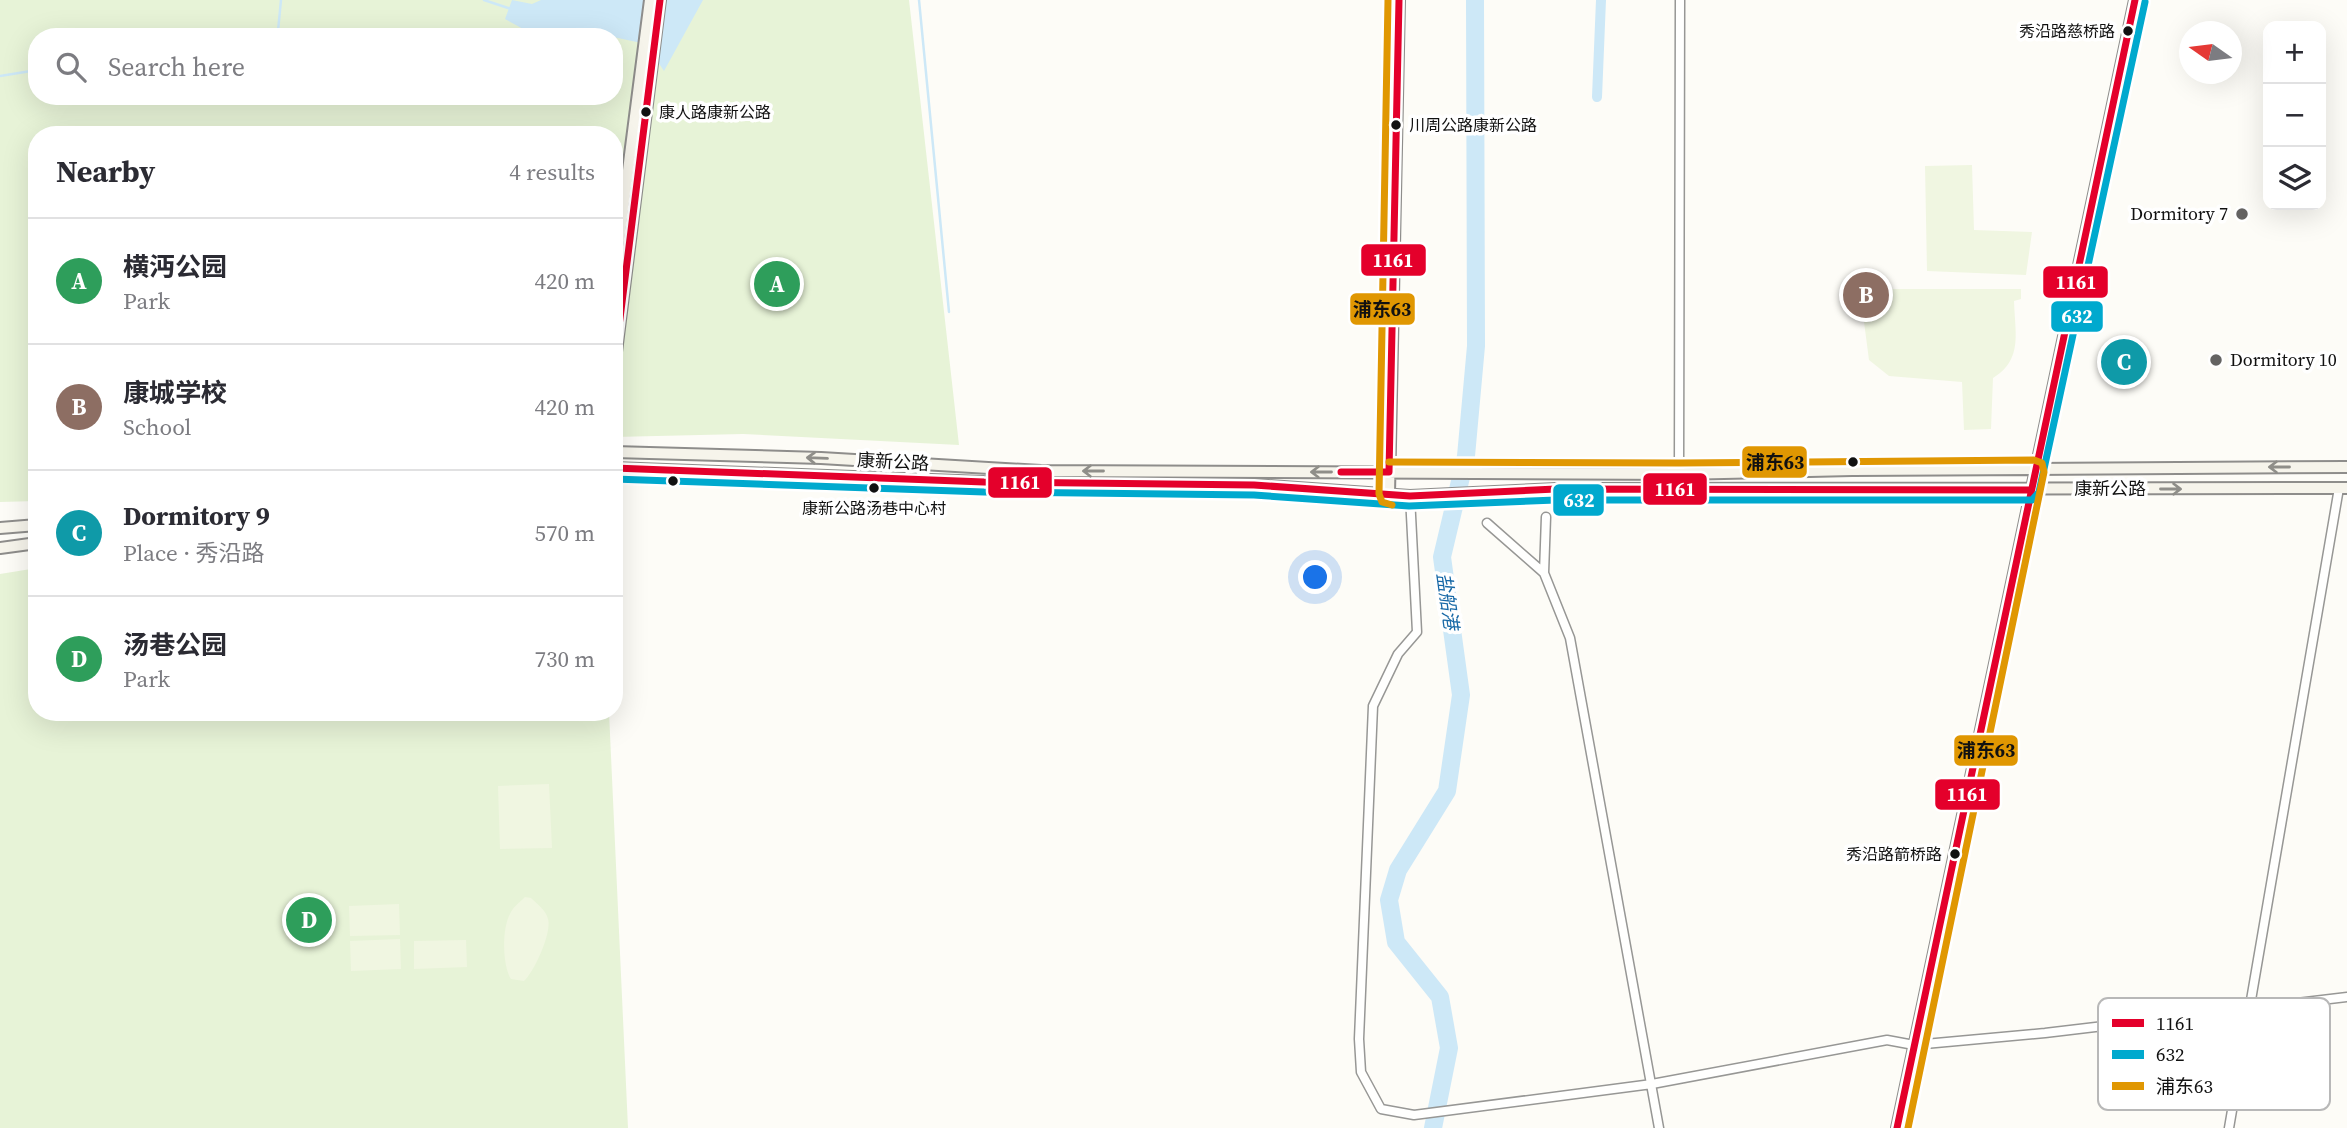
<!DOCTYPE html>
<meta charset="utf-8">
<style>
:root{--surface:#fff;--page:#f7f7f7;--text:#2b2b33;--muted:#7c7c81;--line:#e1e1e2;--accent:#db2777}
body{margin:0;font-family:"Source Serif 4","Noto Sans SC",serif;background:var(--page);color:var(--text)}
.controls{position:absolute;right:21px;top:21px;display:grid;overflow:hidden;border-radius:14px;box-shadow:0 7px 28px #0002}
.controls button{width:63px;height:63px;display:grid;place-items:center;padding:0;border:0;border-bottom:2px solid var(--line);background:var(--surface);color:var(--text);font:35px sans-serif}
.compass{position:absolute;left:2179px;top:21px;width:63px;height:63px;border-radius:50%;background:var(--surface);box-shadow:0 7px 28px #0002;rotate:284deg}
.you{position:absolute;left:1316px;top:578px;width:24px;height:24px;margin:-18px;border:5px solid #fff;border-radius:50%;background:#1a73e8;box-shadow:0 0 0 10px #1a73e833}
.badge{display:grid;place-items:center;width:46px;height:46px;border-radius:50%;background:var(--accent);color:#fff;font-size:23px;font-weight:700}
.pin{position:absolute;translate:-50% -50%;border:4px solid #fff;box-shadow:0 2px 7px #0006}
.list{margin:0;padding:0;list-style:none}
h2{display:flex;justify-content:space-between;align-items:center;height:91px;margin:0;padding:0 28px;font-size:30px}
h2 small{font-size:23px;font-weight:400;color:var(--muted)}
.list li{display:grid;grid-template-columns:46px 1fr auto;gap:21px;align-items:center;box-sizing:border-box;height:126px;padding:0 28px;border-top:2px solid var(--line)}
.list b{display:block;font-size:26px;white-space:nowrap}
.list p{margin:0;font-size:23px;white-space:nowrap;color:var(--muted)}
.list em{font-size:23px;font-style:normal;color:var(--muted)}
.icon{flex:none;width:38px;height:38px;fill:none;stroke:currentColor;stroke-width:2;stroke-linecap:round;stroke-linejoin:round}
.map{position:relative;flex:none;width:2347px;height:1128px;overflow:hidden}
.search{position:absolute;background:var(--surface);box-shadow:0 7px 28px #0002;left:28px;top:28px;width:595px;height:77px;display:flex;align-items:center;gap:18px;box-sizing:border-box;padding:0 24px;border-radius:28px;color:var(--muted);font-size:26px}
.panel{position:absolute;background:var(--surface);box-shadow:0 7px 28px #0002;left:28px;top:126px;width:595px;height:595px;border-radius:28px}
.map>svg:first-child{display:block}
.green{fill:#e7f3d7;fill-rule:evenodd}
.pitch{fill:#f0f6e1}
.water{fill:#cde8f7}
.lines{fill:none;stroke-linecap:round;stroke-linejoin:round}
.stream{stroke:#cde8f7;stroke-width:2.5}
.canal{stroke:#cde8f7;stroke-width:10}
.river{stroke:#cde8f7;stroke-width:18}
.street-casing{stroke:#979795;stroke-width:11}
.secondary-casing{stroke:#8e8d8b;stroke-width:14}
.street{stroke:#fffffe;stroke-width:8}
.secondary{stroke:#f6f4eb;stroke-width:10}
.bus-1-casing{stroke:#fff;stroke-width:12}
.bus-2-casing{stroke:#fff;stroke-width:12}
.bus-3-casing{stroke:#fff;stroke-width:12}
.bus-1{stroke:#e4002b;stroke-width:7}
.bus-2{stroke:#00a9ce;stroke-width:7}
.bus-3{stroke:#e09702;stroke-width:7}
.oneway{stroke:#8f8e89}
.bus-dot{fill:#111;stroke:#fff;stroke-width:2.5}
.poi-dot{fill:#646362;stroke:#fff;stroke-width:2.5}
.labels{text-anchor:middle;stroke-width:7;stroke-linejoin:round;paint-order:stroke}
.bus-label{font-size:16px;fill:#111;stroke:#fff;text-anchor:end}
.poi-label{font-size:18px;fill:#111;stroke:#fff;text-anchor:end}
.street-label{font-size:18px;fill:#111;stroke:#fff}
.water-label{font-size:19px;font-style:italic;fill:#1768a6;stroke:#fff}
.key{fill:#fff;stroke:#b8b8b8;stroke-width:2}
.key-label{font-size:19px;fill:#111}
.line-badge{stroke:#fff;stroke-width:2.5}
.badge-label{font-size:19px;text-anchor:middle;font-weight:bold;fill:#fff}
.pale-badge-label{font-size:19px;text-anchor:middle;font-weight:bold;fill:#111}
</style>
<div class="map">
<svg width="2347" height="1128" viewBox="0 0 2347 1128">
<rect width="100%" height="100%" fill="#fdfcf7"/>
<!-- green -->
<path class="green" d="M0 0H909L959 445 743 434 614 437V135H37V501L0 502ZM37 37H614V96H37Z
M37 568V712H609L628 1128H0V574Z"/>
<!-- pitch -->
<path class="pitch" d="M1972 165 1974 230 2032 232 2026 275 1927 271 1925 166Z
M1857 289H2021V299L2014 301C2015 333 2023 360 1993 378L1991 429 1964 430 1962 382 1889 376 1869 360 1864 322 1874 300 1857 299Z
M549 784 552 848 500 849 498 786Z
M525 897 531 898C537 904 546 910 548 919 552 933 534 972 524 981L511 979C502 965 502 928 510 914 513 907 520 902 525 897Z
M399 904 400 935 350 936 349 906Z
M400 939 401 969 351 971 350 941Z
M466 940 467 967 414 969V941Z"/>
<!-- water -->
<path class="water" d="M512 0 532 4 541 0H703L664 71 646 44 604 35 538 37 505 19Z"/>
<g class="lines">
<!-- stream -->
<path class="stream" d="M484 0 511 9
M919 0 949 312
M243 37 278 31 281 0
M0 76 37 70"/>
<!-- canal -->
<path class="canal" d="M1597 97 1601 0"/>
<!-- river -->
<path class="river" d="M1433 1128 1449 1048 1440 997 1396 942 1389 900 1398 870 1447 791 1461 695 1442 557 1466 456 1476 346 1475 0"/>
<!-- street casing -->
<g class="street-casing">
<path id="street" d="M1679 474 1680 0
M1410 496 1417 632 1398 654 1373 706 1359 1039 1361 1072 1381 1109 1414 1115 1652 1084 1887 1040 1914 1045 2045 1033 2347 997
M1487 523 1544 573 1570 638 1659 1128
M1544 573 1546 517
M2229 1128 2339 488"/>
</g>
<!-- secondary casing -->
<g class="secondary-casing">
<path id="secondary" d="M614 279 650 0
M614 368 660 0
M614 452 821 458 1041 471 1679 474 1852 470 2347 467
M614 468 984 482 1254 485 1410 496 1556 489 2347 488
M1389 494 1399 0
M0 528 37 525
M0 548 37 543
M1897 1128 2135 0"/>
</g>
<!-- street -->
<use href="#street" class="street"/>
<!-- secondary -->
<use href="#secondary" class="secondary"/>
<!-- bus-1 casing -->
<g class="bus-1-casing">
<path id="bus-1" d="M614 366 660 0
M614 468 984 482 1254 485 1410 496 1556 489 2029 490
M1341 472H1389L1399 0
M1897 1128 2135 0"/>
</g>
<!-- bus-2 casing -->
<g class="bus-2-casing">
<path id="bus-2" d="M614 479 984 492 1254 495 1409 506 1556 500H2032L2039 492 2145 2"/>
</g>
<!-- bus-3 casing -->
<g class="bus-3-casing">
<path id="bus-3" d="M1388 0 1379 494 1382 502 1392 505
M1389 462 1679 463 2034 460 2042 463 2044 472 1908 1128"/>
</g>
<!-- bus-1 -->
<use href="#bus-1" class="bus-1"/>
<!-- bus-2 -->
<use href="#bus-2" class="bus-2"/>
<!-- bus-3 -->
<use href="#bus-3" class="bus-3"/>
</g>
<!-- one-way arrows -->
<defs><path id="oneway-shaft" d="M-6 0H5M1.5-3L5.5 0L1.5 3" fill="none" stroke-width="1.6" stroke-linecap="round" stroke-linejoin="round" transform="scale(1.75)"/></defs>
<g class="oneway">
<use href="#oneway-shaft" transform="translate(817 458) rotate(-178)"/>
<use href="#oneway-shaft" transform="translate(2279 467) rotate(180)"/>
<use href="#oneway-shaft" transform="translate(1093 471) rotate(-180)"/>
<use href="#oneway-shaft" transform="translate(1321 472) rotate(-180)"/>
<use href="#oneway-shaft" transform="translate(2171 489)"/>
</g>
<!-- markers -->
<g class="bus-dot">
<circle cx="2128" cy="31" r="6"/>
<circle cx="646" cy="112" r="6"/>
<circle cx="1396" cy="125" r="6"/>
<circle cx="1853" cy="462" r="6"/>
<circle cx="673" cy="481" r="6"/>
<circle cx="874" cy="488" r="6"/>
<circle cx="1955" cy="854" r="6"/>
</g>
<g class="poi-dot">
<circle cx="2242" cy="214" r="7"/>
<circle cx="2216" cy="360" r="7"/>
</g>
<g class="labels">
<!-- bus labels -->
<g class="bus-label">
<text x="2115" y="37">秀沿路慈桥路</text>
<text x="659" y="118" text-anchor="start">康人路康新公路</text>
<text x="1409" y="131" text-anchor="start">川周公路康新公路</text>
<text x="874" y="514" text-anchor="middle">康新公路汤巷中心村</text>
<text x="1942" y="860">秀沿路箭桥路</text>
</g>
<!-- poi labels -->
<g class="poi-label">
<text x="2228" y="220">Dormitory 7</text>
<text x="2230" y="366" text-anchor="start">Dormitory 10</text>
</g>
<!-- street labels -->
<g class="street-label">
<text transform="translate(893 462) rotate(3)" y="6">康新公路</text>
<text x="2110" y="495">康新公路</text>
</g>
<!-- water labels -->
<g class="water-label">
<text transform="translate(1448 601) rotate(82)" y="7">盐船港</text>
</g>
</g>
<!-- legend -->
<rect x="2098" y="998" width="232" height="112" rx="10" class="key"/>
<rect x="2112" y="1019" width="32" height="8" fill="#e4002b"/>
<rect x="2112" y="1050" width="32" height="9" fill="#00a9ce"/>
<rect x="2112" y="1082" width="32" height="8" fill="#e09702"/>
<g class="key-label">
<text x="2156" y="1030">1161</text>
<text x="2156" y="1061">632</text>
<text x="2156" y="1093">浦东63</text>
</g>
<g class="line-badge">
<rect x="1360" y="243" width="67" height="34" rx="7" fill="#e4002b"/>
<rect x="2042" y="265" width="67" height="34" rx="7" fill="#e4002b"/>
<rect x="1349" y="292" width="67" height="34" rx="7" fill="#e09702"/>
<rect x="2050" y="300" width="54" height="33" rx="7" fill="#00a9ce"/>
<rect x="1741" y="445" width="67" height="34" rx="7" fill="#e09702"/>
<rect x="987" y="466" width="66" height="33" rx="7" fill="#e4002b"/>
<rect x="1642" y="472" width="66" height="34" rx="7" fill="#e4002b"/>
<rect x="1552" y="483" width="53" height="34" rx="7" fill="#00a9ce"/>
<rect x="1953" y="734" width="66" height="33" rx="7" fill="#e09702"/>
<rect x="1934" y="778" width="67" height="33" rx="7" fill="#e4002b"/>
</g>
<g class="badge-label">
<text x="1393" y="267">1161</text>
<text x="2076" y="289">1161</text>
<text x="2077" y="323">632</text>
<text x="1020" y="489">1161</text>
<text x="1675" y="496">1161</text>
<text x="1579" y="507">632</text>
<text x="1967" y="801">1161</text>
</g>
<g class="pale-badge-label">
<text x="1382" y="316">浦东63</text>
<text x="1775" y="469">浦东63</text>
<text x="1986" y="757">浦东63</text>
</g>
</svg>
<div class="controls">
<button>+</button>
<button>−</button>
<button><svg class="icon" aria-label="layers" viewBox="0 0 24 24"><path d="M12 4l9 5-9 5-9-5zM3 14l9 5 9-5"/></svg></button>
</div>
<svg class="compass" viewBox="-18 -18 36 36"><path d="M0-13l5 13h-10z" fill="#e53935"/><path d="M0 13l5-13h-10z" fill="#7c7c81"/></svg>
<div class="you"></div>
<div class="pin badge" style="left:777px;top:284px;background:#2e9e5b">A</div>
<div class="pin badge" style="left:1866px;top:295px;background:#8d6e63">B</div>
<div class="pin badge" style="left:2124px;top:362px;background:#0f9aa8">C</div>
<div class="pin badge" style="left:309px;top:920px;background:#2e9e5b">D</div>
<div class="search"><svg class="icon" aria-label="search" viewBox="0 0 24 24"><circle cx="10" cy="10" r="6"/><path d="M15 15l6 6"/></svg>Search here</div>
<section class="panel">
<h2>Nearby<small>4 results</small></h2>
<ul class="list">
<li><span class="badge" style="background:#2e9e5b">A</span><div><b>横沔公园</b><p>Park</p></div><em>420 m</em></li>
<li><span class="badge" style="background:#8d6e63">B</span><div><b>康城学校</b><p>School</p></div><em>420 m</em></li>
<li><span class="badge" style="background:#0f9aa8">C</span><div><b>Dormitory 9</b><p>Place · 秀沿路</p></div><em>570 m</em></li>
<li><span class="badge" style="background:#2e9e5b">D</span><div><b>汤巷公园</b><p>Park</p></div><em>730 m</em></li>
</ul>
</section>
</div>
